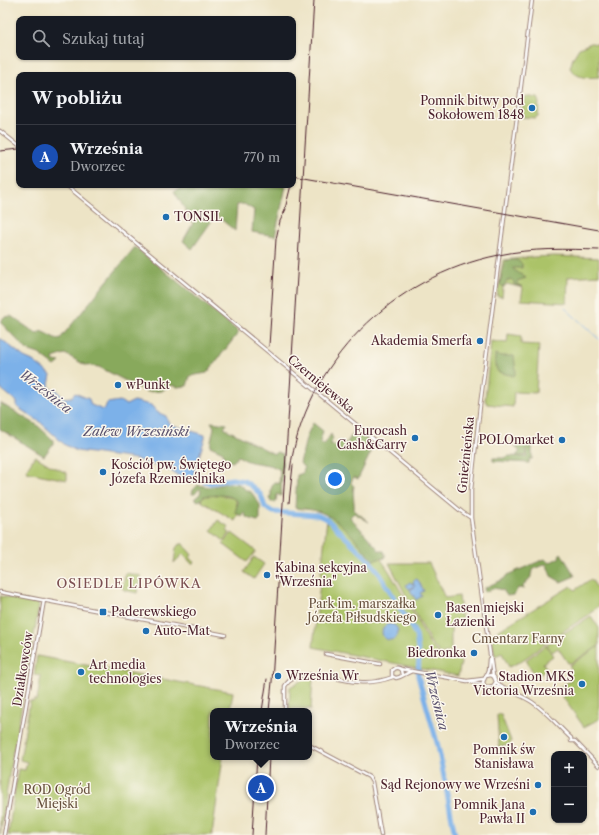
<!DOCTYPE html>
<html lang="pl">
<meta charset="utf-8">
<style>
:root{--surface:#171b24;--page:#20242c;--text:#f1f3f6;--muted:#9ea1a6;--line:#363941;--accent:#1f6fb2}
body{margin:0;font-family:"Libre Caslon Text",serif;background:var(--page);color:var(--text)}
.controls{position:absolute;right:12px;bottom:12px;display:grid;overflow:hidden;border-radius:8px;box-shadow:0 1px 3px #0004}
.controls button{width:36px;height:36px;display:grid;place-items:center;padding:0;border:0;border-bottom:1px solid var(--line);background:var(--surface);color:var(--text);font:20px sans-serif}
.you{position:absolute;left:335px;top:479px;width:14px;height:14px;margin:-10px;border:3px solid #fff;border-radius:50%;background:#1a73e8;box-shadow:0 0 0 6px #1a73e833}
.badge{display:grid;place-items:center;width:26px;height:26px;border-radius:50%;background:var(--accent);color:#fff;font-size:13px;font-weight:700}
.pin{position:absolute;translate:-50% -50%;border:2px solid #fff;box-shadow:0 1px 4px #0006}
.popup{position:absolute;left:210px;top:708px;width:102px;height:52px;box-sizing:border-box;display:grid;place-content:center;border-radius:8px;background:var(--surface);filter:drop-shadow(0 1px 3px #0005);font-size:13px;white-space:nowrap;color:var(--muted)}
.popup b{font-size:15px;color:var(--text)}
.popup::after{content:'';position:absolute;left:50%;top:100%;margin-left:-8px;border:8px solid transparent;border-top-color:var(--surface)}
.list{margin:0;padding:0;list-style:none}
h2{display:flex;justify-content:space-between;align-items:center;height:52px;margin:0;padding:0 16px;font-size:17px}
h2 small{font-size:13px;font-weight:400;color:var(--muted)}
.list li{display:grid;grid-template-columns:26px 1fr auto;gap:12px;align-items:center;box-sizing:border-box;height:64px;padding:0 16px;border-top:1px solid var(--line)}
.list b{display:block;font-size:15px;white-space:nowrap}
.list p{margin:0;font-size:13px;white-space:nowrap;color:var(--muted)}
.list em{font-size:13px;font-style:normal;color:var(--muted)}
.icon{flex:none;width:22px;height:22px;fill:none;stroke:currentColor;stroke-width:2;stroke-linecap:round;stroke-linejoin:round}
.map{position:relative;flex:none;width:599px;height:835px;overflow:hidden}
.search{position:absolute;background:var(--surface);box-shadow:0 1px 3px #0004;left:16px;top:16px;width:280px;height:44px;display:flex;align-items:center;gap:10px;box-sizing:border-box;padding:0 14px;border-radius:8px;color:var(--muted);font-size:15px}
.panel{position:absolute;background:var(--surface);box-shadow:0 1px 3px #0004;left:16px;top:72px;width:280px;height:116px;border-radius:8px}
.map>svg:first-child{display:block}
.green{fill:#abc368;stroke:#7a714a}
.forest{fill:#88a95c;stroke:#696444}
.water{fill:#7bb1e9;stroke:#62688a}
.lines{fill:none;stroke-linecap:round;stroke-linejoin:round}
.stream{stroke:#7bb1e9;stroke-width:1}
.river{stroke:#7bb1e9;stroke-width:5}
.minor-casing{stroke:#9c8278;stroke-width:4.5}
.minor{stroke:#fff;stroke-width:2.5}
.rail{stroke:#4a1f2b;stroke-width:1}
.poi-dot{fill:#1f6fb2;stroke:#fbf7ec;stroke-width:1.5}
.labels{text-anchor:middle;stroke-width:3;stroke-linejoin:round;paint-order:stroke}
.poi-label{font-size:12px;fill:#4a1f2b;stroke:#fbf7ec;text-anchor:start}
.street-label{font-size:12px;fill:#4a1f2b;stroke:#fbf7ec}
.park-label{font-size:12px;fill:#67503d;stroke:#fbf7ec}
.water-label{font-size:13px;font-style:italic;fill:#5b526e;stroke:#fbf7ec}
.neighbourhood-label{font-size:13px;letter-spacing:1px;fill:#7c5052;stroke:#fbf7ec}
</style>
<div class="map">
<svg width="599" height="835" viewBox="0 0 599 835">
<rect width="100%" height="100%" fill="#fbf7ec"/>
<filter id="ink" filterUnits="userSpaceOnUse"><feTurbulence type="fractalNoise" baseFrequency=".025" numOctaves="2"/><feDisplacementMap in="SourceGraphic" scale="8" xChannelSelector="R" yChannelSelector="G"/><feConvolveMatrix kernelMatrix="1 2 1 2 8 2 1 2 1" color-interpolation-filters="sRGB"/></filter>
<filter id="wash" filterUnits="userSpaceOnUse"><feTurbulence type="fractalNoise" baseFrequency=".012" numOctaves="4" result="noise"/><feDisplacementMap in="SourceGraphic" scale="16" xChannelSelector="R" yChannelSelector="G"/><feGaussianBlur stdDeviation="0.9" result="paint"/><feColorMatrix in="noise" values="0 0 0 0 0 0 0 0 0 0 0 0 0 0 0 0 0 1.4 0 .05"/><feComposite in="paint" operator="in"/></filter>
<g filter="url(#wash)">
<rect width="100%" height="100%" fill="#ede4c6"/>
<!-- green -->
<path class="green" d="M591 43 599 44V77C586 78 578 79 570 68L573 58 579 48Z
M524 96 538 98 539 100 538 116 535 118 521 117Z
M553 256 599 258V275L568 277 567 303 521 300 523 288 507 284 503 288 502 297 497 296 503 260 534 257Z
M508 334 521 336V344L539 345 536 393 514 392 513 407 487 404 485 400 491 341 507 343Z
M35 456 51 466 67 473V480L27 472 26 470Z
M219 495 233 498 236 501 238 515 235 521 201 501 203 496Z
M328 509 378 555 389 571 410 607 430 645 441 656 456 653 461 663 458 676 313 647Z
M218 520 229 527 227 531 230 533 224 541 211 530Z
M232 533 256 551 247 562 223 544Z
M182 543 192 555 190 557 194 562 192 564 183 554 174 563 176 548 179 544 181 545Z
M254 557 264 564 254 579 244 572Z
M389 563H429L445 598 459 596 462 623 451 624V651L441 654 432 645Z
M126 573 141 576 137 593 124 590 122 588Z
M591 579 599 591V606L591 612 590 614C576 623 563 631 550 640 537 649 524 661 509 667L502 653 495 656 491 635 571 586 575 590Z
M0 596 38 603 39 606 14 750H13L0 835Z
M591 616 599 628V646L571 663H568L558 648 552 652 547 645 550 642Z
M546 645 553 656 543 663 547 669 536 677 526 660Z
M599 646V719L584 727 557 689 571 680 566 674 572 669 569 666Z
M37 656 233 692 230 711H213V757H223L212 835H8L18 769 25 770 27 762 20 760 30 701 34 702V700H37L41 676 34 675Z
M308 677 313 678 311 709H293L289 711 290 687Z
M499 714 501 715 511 741 510 744 499 748 497 715Z"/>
<!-- forest -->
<path class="forest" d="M187 185 286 186 275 236 252 232 254 210 244 204 237 205 235 231 216 215 192 249 183 241 193 223 174 191Z
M135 247 239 332 207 373 190 376 187 386 177 387 170 385 162 391 147 392 99 367 85 365 65 354 53 358 54 361 60 362 55 366 39 354 27 350 0 322 4 317 11 316 37 334 41 331 59 340Z
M507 260H517L522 264V268H513V269L526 278 517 281V284L523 287 514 285V282L511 279 507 281 503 287 500 284 504 264Z
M495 354 501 356H514L516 372 514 376 498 372 495 365Z
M0 403 37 425 53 440V444L44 456 0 429Z
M211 422 227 424 224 428 274 454 277 452 283 454 281 496 277 494 276 502H271L269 498 271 496V489L274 482 279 484 280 470C272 464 260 464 251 462 246 461 242 458 238 456L233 462 225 460 223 452 210 446 214 427Z
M313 423 323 431 320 442 324 445 331 434 333 439 330 444 336 446 340 441 346 444 356 429 377 446 372 450 358 479 354 477 352 480 351 483 354 486C352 496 355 502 354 510L369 522 354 513 350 517 380 551H384L385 554V558L373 560C357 542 341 518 317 511 310 509 302 509 295 508L297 475 303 473 304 468 300 463 307 435Z
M515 445 532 446V459H529V463L493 461V458H504L509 456 527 457V450H525L527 454 525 456H516L520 451 517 449Z
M228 483 239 484 246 490 252 493 260 505V520L257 521 246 517 245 514 243 513 241 516 235 512 238 502C228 492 216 496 204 496L199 501 194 499 200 494 201 490 199 489 195 494H192L193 490 198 485 209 487Z
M561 553 575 576 561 582 551 576 547 565 545 564 534 569 531 574V577L523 586 524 589 518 588 514 595 507 596 503 590 493 588 485 592 484 588 504 579 507 575 545 559 549 563 560 557 559 555Z"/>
<!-- water -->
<path class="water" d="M0 338 24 357 33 361 51 375 49 385 50 389 57 390 63 398 72 397 75 393 89 399 91 405 104 410 107 403 120 401 126 405 134 401 151 405 157 412 166 416 168 422 172 425 205 435V438L193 475 195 476 194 480 186 481 171 471 135 459 77 451 65 445 40 422 17 407V402L0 388Z
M416 579 418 580 424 591 420 593 422 596 416 600 410 590 416 586 409 589 406 585 410 582 414 585 413 582Z
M382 632a8 8 0 1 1 16 0a8 8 0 1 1-16 0Z"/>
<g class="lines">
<!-- stream -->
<path class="stream" d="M565 308 599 339"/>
<!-- river -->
<path class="river" d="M190 475 210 483 232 479 244 481 254 488 261 495 265 507 273 512 317 515 327 519 369 560 378 571 416 635 419 658 418 676 438 746 455 835"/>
</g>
</g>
<g filter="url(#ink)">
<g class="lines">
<!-- minor casing -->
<g class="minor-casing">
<path id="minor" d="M0 131 19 146
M66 185 462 512 471 518
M0 592 225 635
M326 654 380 664
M400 669 467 681 483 679
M402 675 401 670C398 667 395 667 392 670V676L396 678C402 677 406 673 412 671
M486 676 491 675 494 677 496 682 493 686 487 687 484 685 483 682 488 671 489 659
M493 676 471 518V490L480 406 532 0
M471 682 483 684
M496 682C506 691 520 694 532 702 547 712 558 726 571 738V741H575L599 766
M494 686 505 690
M285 711V686C299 664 339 681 359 682 370 683 382 681 393 677
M309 745 369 777 372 782 381 835
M4 835 44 600"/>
</g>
<!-- minor -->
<use href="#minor" class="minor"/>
<!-- rail -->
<path class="rail" d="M0 151 19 149
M293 176 599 230
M284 213 291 185
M269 346 276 239 280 221 286 209
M290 470C305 362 393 276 499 255 532 248 566 249 599 250
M289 503 293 465
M262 711 267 679
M269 711 272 682 314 0
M252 835 257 757
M265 835 269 757"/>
</g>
</g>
<!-- markers -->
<g class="poi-dot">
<circle cx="532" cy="108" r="4"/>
<circle cx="166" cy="217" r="4"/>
<circle cx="480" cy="341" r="4"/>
<circle cx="118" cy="385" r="4"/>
<circle cx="415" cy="438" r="4"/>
<circle cx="562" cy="440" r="4"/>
<circle cx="103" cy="472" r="4"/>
<circle cx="267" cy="575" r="4"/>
<rect x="99" y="608" width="8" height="8" rx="2"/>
<circle cx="438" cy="615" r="4"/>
<circle cx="146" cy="631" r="4"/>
<circle cx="474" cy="653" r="4"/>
<circle cx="81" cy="672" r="4"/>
<circle cx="278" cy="676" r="4"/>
<circle cx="582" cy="684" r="4"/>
<circle cx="504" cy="737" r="4"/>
<circle cx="538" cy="785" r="4"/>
<circle cx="533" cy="812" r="4"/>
</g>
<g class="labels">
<!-- poi labels -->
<g class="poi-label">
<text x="524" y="105" text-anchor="end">Pomnik bitwy pod<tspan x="524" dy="14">Sokołowem 1848</tspan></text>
<text x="174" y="221">TONSIL</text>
<text x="472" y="345" text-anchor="end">Akademia Smerfa</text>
<text x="126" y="389">wPunkt</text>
<text x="407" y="435" text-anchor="end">Eurocash<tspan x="407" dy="14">Cash&amp;Carry</tspan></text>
<text x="554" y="444" text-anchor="end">POLOmarket</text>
<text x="111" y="469">Kościół pw. Świętego<tspan x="111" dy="14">Józefa Rzemieślnika</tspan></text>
<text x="275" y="572">Kabina sekcyjna<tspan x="275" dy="14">"Września"</tspan></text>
<text x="446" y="612">Basen miejski<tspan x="446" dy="14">Łazienki</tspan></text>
<text x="111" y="616">Paderewskiego</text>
<text x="154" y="635">Auto-Mat</text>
<text x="466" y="657" text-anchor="end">Biedronka</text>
<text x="89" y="669">Art media<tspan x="89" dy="14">technologies</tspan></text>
<text x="286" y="680">Września Wr</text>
<text x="574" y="681" text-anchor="end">Stadion MKS<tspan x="574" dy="14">Victoria Września</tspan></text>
<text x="504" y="754" text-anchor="middle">Pomnik św<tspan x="504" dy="14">Stanisława</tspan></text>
<text x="530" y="789" text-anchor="end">Sąd Rejonowy we Wrześni</text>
<text x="525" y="809" text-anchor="end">Pomnik Jana<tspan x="525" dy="14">Pawła II</tspan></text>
</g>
<!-- street labels -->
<g class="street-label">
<text transform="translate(321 384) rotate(40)" y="4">Czerniejewska</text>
<text transform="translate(466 455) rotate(-84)" y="4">Gnieźnieńska</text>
<text transform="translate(23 669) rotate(-81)" y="4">Działkowców</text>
</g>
<!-- park labels -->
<g class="park-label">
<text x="362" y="608">Park im. marszałka<tspan x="362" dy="14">Józefa Piłsudskiego</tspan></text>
<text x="518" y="643">Cmentarz Farny</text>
<text x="57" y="794">ROD Ogród<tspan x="57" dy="14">Miejski</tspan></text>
</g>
<!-- water labels -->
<g class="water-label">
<text transform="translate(46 391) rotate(38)" y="5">Wrześnica</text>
<text x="136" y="436">Zalew Wrzesiński</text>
<text transform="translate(437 700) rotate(76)" y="5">Wrześnica</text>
</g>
<!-- neighbourhood labels -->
<g class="neighbourhood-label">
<text x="129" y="588">OSIEDLE LIPÓWKA</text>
</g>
</g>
</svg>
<div class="controls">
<button>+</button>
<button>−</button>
</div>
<div class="you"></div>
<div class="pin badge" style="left:261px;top:788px;background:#1a4fb4">A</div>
<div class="popup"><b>Września</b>Dworzec</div>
<div class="search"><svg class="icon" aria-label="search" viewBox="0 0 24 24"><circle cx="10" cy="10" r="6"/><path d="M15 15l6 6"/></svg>Szukaj tutaj</div>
<section class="panel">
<h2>W pobliżu<small></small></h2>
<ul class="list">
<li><span class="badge" style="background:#1a4fb4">A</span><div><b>Września</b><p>Dworzec</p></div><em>770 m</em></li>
</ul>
</section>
</div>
